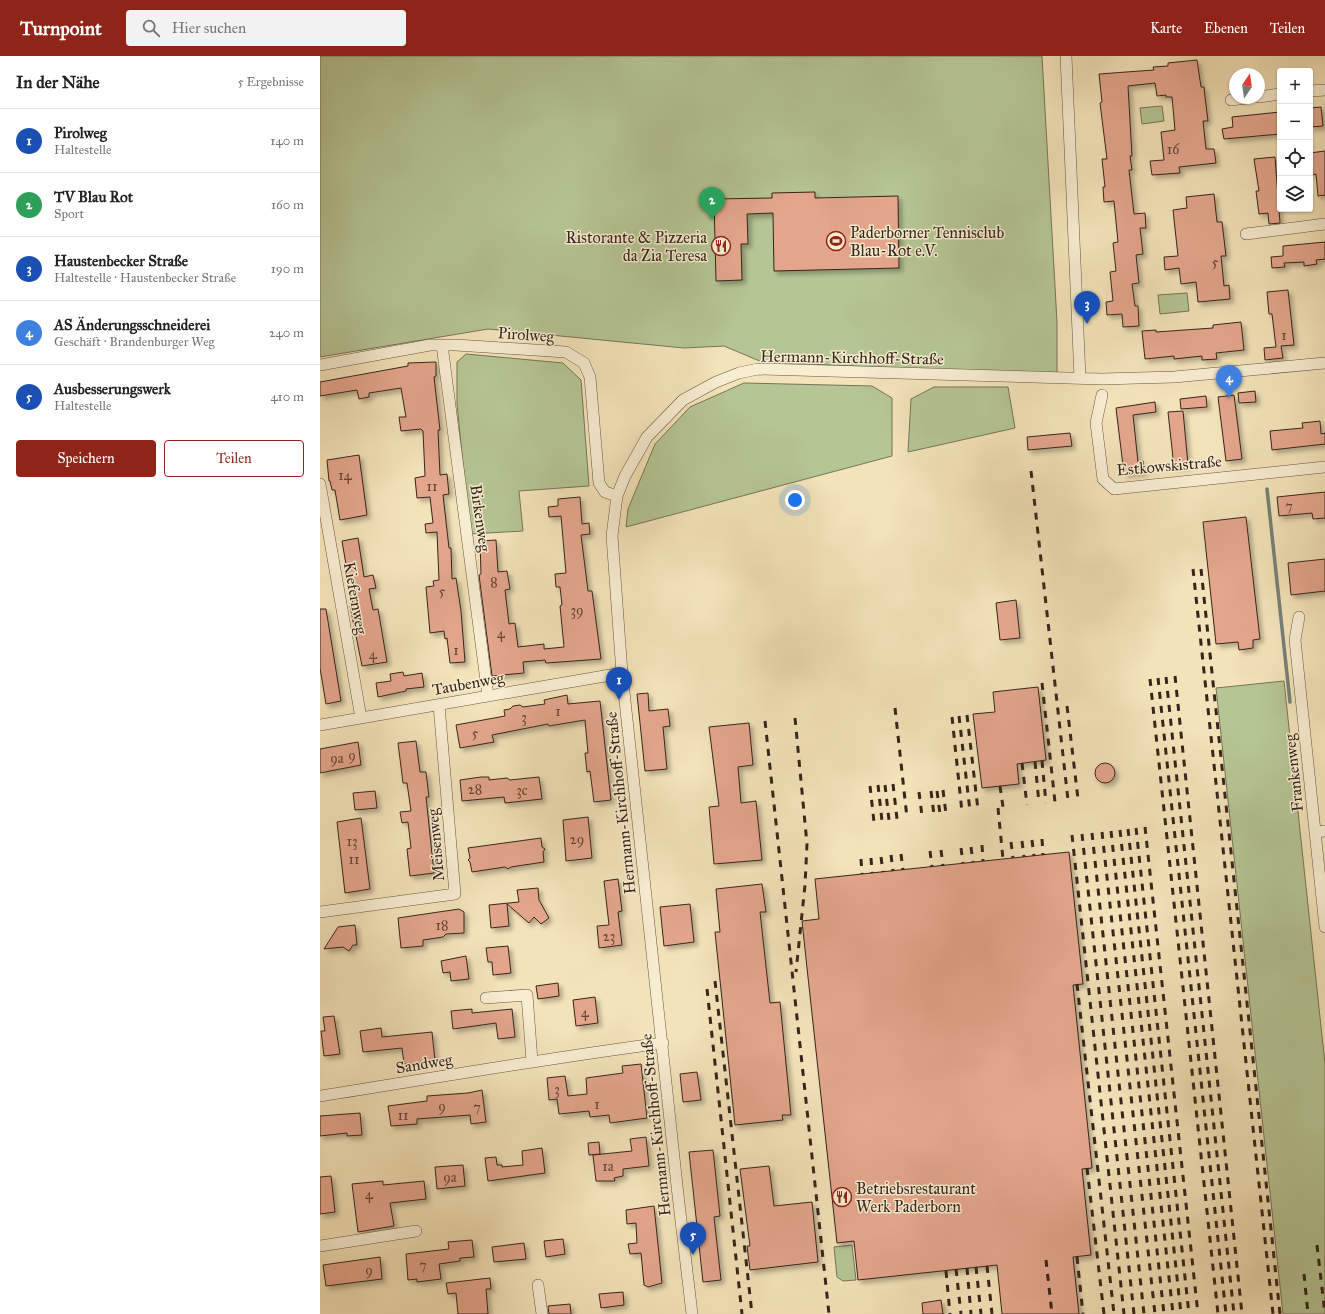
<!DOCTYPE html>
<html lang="de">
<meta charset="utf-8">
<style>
:root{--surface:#fff;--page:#f2f2f2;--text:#222;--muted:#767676;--line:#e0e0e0;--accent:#8f2418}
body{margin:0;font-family:"IM FELL Great Primer",serif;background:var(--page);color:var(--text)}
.controls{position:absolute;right:12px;top:12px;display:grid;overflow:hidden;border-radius:4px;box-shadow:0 1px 3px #0004}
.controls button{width:36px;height:36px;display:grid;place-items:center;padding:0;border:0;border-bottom:1px solid var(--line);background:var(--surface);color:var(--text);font:20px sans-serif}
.compass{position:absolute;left:909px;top:12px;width:36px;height:36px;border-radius:50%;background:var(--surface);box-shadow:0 1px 3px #0004;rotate:13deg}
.you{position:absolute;left:475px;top:444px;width:14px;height:14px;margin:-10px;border:3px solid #fff;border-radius:50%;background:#1a73e8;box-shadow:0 0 0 6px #1a73e833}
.badge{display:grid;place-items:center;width:26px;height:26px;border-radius:50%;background:var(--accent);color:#fff;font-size:13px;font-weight:700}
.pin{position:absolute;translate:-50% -33px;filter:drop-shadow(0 1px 2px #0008)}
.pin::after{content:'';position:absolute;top:21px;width:14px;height:12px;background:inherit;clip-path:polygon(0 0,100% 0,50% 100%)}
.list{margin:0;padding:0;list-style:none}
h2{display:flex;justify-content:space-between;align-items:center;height:52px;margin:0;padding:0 16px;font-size:17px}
h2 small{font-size:13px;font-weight:400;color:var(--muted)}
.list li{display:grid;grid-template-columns:26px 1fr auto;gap:12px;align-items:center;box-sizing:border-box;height:64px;padding:0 16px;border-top:1px solid var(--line)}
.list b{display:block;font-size:15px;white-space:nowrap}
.list p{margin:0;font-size:13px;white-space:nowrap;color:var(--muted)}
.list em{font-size:13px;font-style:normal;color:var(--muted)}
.actions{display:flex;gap:8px;padding:12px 16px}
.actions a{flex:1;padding:9px 0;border:1px solid var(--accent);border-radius:4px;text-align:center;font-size:14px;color:var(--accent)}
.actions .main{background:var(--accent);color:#fff}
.icon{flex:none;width:22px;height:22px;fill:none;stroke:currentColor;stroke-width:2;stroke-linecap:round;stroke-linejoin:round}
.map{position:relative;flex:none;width:1005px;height:1258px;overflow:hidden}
header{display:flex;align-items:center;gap:24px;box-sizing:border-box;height:56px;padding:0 20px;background:var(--accent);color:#fff}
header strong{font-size:19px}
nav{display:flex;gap:22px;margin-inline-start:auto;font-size:14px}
.search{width:280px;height:36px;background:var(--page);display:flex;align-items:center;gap:10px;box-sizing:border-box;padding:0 14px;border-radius:4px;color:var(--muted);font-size:15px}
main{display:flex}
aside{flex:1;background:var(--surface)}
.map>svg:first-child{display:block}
.green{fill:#b5c593;stroke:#767458}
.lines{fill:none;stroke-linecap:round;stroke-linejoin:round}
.stream{stroke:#758078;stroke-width:3.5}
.building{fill:#e3a68b;stroke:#38241c;filter:url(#shadow)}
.minor-casing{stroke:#675443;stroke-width:12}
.minor{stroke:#f7edd1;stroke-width:11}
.rail{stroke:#38241c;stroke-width:3;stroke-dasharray:7 7;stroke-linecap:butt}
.labels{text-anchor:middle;stroke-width:3;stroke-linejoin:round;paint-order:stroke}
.number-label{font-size:14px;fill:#634438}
.poi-label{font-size:16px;fill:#38241c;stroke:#f7edd1;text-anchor:start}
.street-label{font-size:16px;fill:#38241c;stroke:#f7edd1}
</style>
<header>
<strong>Turnpoint</strong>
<div class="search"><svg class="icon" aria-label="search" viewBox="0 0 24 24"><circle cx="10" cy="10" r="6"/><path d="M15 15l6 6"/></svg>Hier suchen</div>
<nav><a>Karte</a><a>Ebenen</a><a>Teilen</a></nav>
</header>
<main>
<aside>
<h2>In der Nähe<small>5 Ergebnisse</small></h2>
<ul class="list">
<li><span class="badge" style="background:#1a4fb4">1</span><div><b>Pirolweg</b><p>Haltestelle</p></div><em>140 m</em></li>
<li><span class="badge" style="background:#2e9e5b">2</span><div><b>TV Blau Rot</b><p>Sport</p></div><em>160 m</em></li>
<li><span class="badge" style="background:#1a4fb4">3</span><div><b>Haustenbecker Straße</b><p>Haltestelle · Haustenbecker Straße</p></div><em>190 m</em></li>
<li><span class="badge" style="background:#3f7fe0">4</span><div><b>AS Änderungsschneiderei</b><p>Geschäft · Brandenburger Weg</p></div><em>240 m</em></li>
<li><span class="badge" style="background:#1a4fb4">5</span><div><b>Ausbesserungswerk</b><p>Haltestelle</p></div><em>410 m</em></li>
</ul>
<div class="actions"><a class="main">Speichern</a><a>Teilen</a></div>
</aside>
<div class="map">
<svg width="1005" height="1258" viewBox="0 0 1005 1258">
<defs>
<filter id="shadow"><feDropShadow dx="3.5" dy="3.5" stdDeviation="2" flood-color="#0004"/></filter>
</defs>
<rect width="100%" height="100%" fill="#f3e3b8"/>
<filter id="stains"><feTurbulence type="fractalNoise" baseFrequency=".005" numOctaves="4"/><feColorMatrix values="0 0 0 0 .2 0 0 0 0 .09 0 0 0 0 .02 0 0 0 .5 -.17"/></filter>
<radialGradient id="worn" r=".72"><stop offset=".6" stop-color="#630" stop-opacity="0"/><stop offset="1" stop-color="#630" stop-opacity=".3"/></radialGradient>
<!-- green -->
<path class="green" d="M0 0H722L737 266V319L442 306 404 290 364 292 168 273 0 301Z
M842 50 844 65 822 68 820 52Z
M867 237 869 255 840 258 838 239Z
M146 298 243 307 261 324 269 430 199 435 203 475 150 478 137 348V306Z
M424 327 552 330 572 342V400L306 471 308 453 335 388 370 351Z
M614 331H688L695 372 588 396 591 343Z
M964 625 1005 1008V1258H963L896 632Z
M532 1189 536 1224 523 1225 517 1221 514 1191Z"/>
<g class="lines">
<!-- stream -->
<path class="stream" d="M947 433 970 646"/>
</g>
<!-- building -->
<path class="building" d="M877 4 881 31H884L885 41 888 65H883L886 93H894L896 107 859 111 860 117 832 119 830 105 844 104 841 76 855 74 852 41H846V39L837 40 835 27 808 30 812 100H810L812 114H809L814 158 825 157 826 172H820L823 198 816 199 819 227 812 228 815 250H818L819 270 803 271 802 258 787 259 786 246 793 245 790 216 796 215 793 187 798 186 794 145 784 146 783 131H785L782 103H787L780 47 782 46 779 18 834 14 833 11 848 10V7Z
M1001 51 1003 70 990 71V52Z
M960 56V78L904 83 902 73 913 71 912 61Z
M1005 95V139L998 140 996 118 992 119 990 97Z
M955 101 960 167 949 168 948 157 939 158 936 135H939L934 103Z
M495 136V142L578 140 579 212 454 215 453 157 427 158 428 188H421L422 224 396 225 394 143 452 142V137Z
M894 138 897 166H902L906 200H901L904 230 909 229 910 243 878 246 876 226 861 228 859 212 845 214 844 201 858 200 853 154 867 152 866 141Z
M1005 186V203L996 204 997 208 984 210V206L964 207 965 211 952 212 951 201 963 200V190Z
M968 234 974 289 961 290 963 302 945 304 944 292 956 291 952 258H949L947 236Z
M921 266 924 294 896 297 897 303 882 304V300L854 303V300L825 303 822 275 836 274V276L893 272V269Z
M116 306V320L114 321 120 374H118L120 419 127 418 129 438 123 439 129 492H131L132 523 136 522 141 555 145 606 130 607 127 582 125 583 124 575 110 577 106 531 114 530 113 525 119 524 117 476 106 477 105 468 113 467 110 441 97 442 95 422 105 420 103 375 101 373 81 375 79 361H86L81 332 49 337V341L39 343 37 334 0 340V326L88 310V307Z
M935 335 936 346 919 347 918 337Z
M914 339 922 403 906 405 898 341Z
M886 340 887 351 861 353 860 343Z
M835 346 836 356 813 359 818 406 823 405 824 416 804 418 796 352Z
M863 355 868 409 854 411 848 356Z
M1000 365 1001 378 1005 377V388L952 394 950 375 983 372 982 367Z
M750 377 752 390 708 394 707 381Z
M39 399 47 459 20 464 15 434H12L10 425H9L7 404Z
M1005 436V462L993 463 992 457 959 460 957 441Z
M260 441 262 468 269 467 270 478 261 479 268 535H272L281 603 226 607 225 604 203 606 204 617 172 620 159 519 161 518 160 485 176 484 178 516 187 515 190 533 185 534 189 568 195 567 198 591 224 588V593L244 591 240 550 242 549 240 531H236L235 518 246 517 241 460 229 461 228 451 238 450V443Z
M926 461 940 583 933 584V592L919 594 918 586 896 588 883 466Z
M38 482 44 521 53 519 56 532 49 533 53 554 58 553 67 606 42 610 30 550H33L22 485Z
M1005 503V535L971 539 968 507Z
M696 544 700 582 680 584 676 547Z
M0 553H6L21 645 6 648 0 612Z
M83 616 84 620 102 617 104 631 86 633V635L58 641 56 627 71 625 70 618Z
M718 631 726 704 697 708 699 728 662 732 653 658 675 656 673 636Z
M328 637 329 655 348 653 350 670 343 671 347 713 325 715 317 638Z
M247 639 248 648 280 645 291 744 274 746 270 715 267 716 265 697H268L265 664 229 670 228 668 172 679 174 686 140 692 136 669 185 660 184 654 190 653 193 650 200 649 203 651 225 648 224 644Z
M429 667 433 709 418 711 421 747 436 745 442 804 394 808 389 751 399 750 389 671Z
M96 685 100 716H106L109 741H106L114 817 90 820 87 793 91 792 88 766 82 767 80 756 91 755 87 727H83L78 687Z
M38 686 41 709 0 717V693Z
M775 717a10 10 0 1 1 20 0a10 10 0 1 1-20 0Z
M161 721H169V724L187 722 190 724 219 721 222 743 185 747 184 741 142 745 140 724Z
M55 735 57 752 35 754 33 737Z
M268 761 272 802 246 805 243 764Z
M41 762 50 833 25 837 17 766Z
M221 782 222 791 225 793 223 796 224 806 191 811 188 813 185 811 152 816 150 806 148 804 150 802 148 792Z
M749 796 763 928 753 929 772 1112 762 1113 771 1199 753 1201 759 1258H682L677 1209 538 1224 534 1185 517 1187 487 912 482 865 499 863 495 823Z
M298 823 302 855 298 856 302 889 279 892 277 870 289 869 284 825Z
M442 828 446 856H440L450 947 460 946 471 1059H462L463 1064 415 1069 395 876H400L396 833Z
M218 832 219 844 229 862 221 868 214 861 209 867 187 848 189 870 171 872 169 849 199 846 197 834Z
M370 848 374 886 344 890 340 851Z
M139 853 144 856V877L126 878 123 881 103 884V890L81 892 78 862Z
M35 869 37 889H33L29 895 23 891 4 893 18 871Z
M188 890 191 917 173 919 172 906H168L166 892Z
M146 900 149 923 131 925 130 916 123 917 121 905Z
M238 927 239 940 218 943 216 930Z
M275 941 278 967 256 970 253 944Z
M152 953V957L192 953 195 981 178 983 176 967 133 973 131 955Z
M14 960 20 998 4 1000 1 975H5L3 961Z
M61 972 62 981 112 976 115 1005 84 1008 82 992 43 996 40 975Z
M321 1008 327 1062 290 1067 289 1059 270 1061 269 1055 239 1058 237 1043 229 1044 227 1022 245 1020 248 1040 267 1038 266 1022 303 1017 302 1010Z
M377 1016 381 1044 363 1046 360 1018Z
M162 1034 166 1066 151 1068 150 1059 97 1063V1068L71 1070 68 1050 107 1045V1040L148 1037Z
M40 1057 42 1079 27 1080V1077L0 1080V1060Z
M326 1081 329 1110 303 1113V1120L294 1122 295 1125H276L273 1099 312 1095 310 1083Z
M279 1086 280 1098 269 1099 268 1087Z
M222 1092 225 1117 168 1125 165 1102 176 1101 177 1109H182V1111L203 1109 202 1095Z
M393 1094 400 1160 394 1161 401 1224 383 1226 369 1096Z
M143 1109 145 1130 117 1133 115 1111Z
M449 1110 454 1150 492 1146 498 1206 430 1214 427 1190H430L420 1113Z
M11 1120 15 1156 0 1158V1121Z
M63 1125V1129L104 1125 106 1143 70 1147 74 1170 38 1176 32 1128Z
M334 1150 342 1227 328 1231 324 1229 321 1197 310 1198 308 1188 317 1187 316 1167 307 1168 306 1154Z
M243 1183 245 1198 226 1201 224 1185Z
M152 1184 154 1201 140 1202V1205L119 1208 121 1223 97 1226V1223L88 1224 86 1198 129 1193 128 1186Z
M204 1187 206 1203 174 1206 172 1191Z
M60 1201 62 1223 6 1230 3 1209Z
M170 1222 171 1233H166L168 1258H138L136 1237 128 1238 126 1227Z
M303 1236 304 1249 281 1252 279 1238Z
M621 1244 623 1258H603L602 1247Z
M250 1248 251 1258H229L228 1250Z"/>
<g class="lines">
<!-- minor casing -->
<g class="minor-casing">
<path id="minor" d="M746 0 760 322
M990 35 1005 34
M939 41 960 38
M911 44 926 42
M926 178 1005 168
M122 289 168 640
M0 309 110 289H136L246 296 264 307 270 321 279 427 285 436 297 440
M782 339 776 367 783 423 794 433 1005 411
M0 428 41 662
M979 561 975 584 1005 871
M0 669 302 617
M995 776 1005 775
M0 856 135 838 119 649
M166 942 207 939 212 1005
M0 1040C114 1022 228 1002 343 987
M0 1190 96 1175
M218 1229 222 1258
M372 1258 358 1139 302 617 292 480 297 440 305 420 327 381 363 344 396 326 419 317 438 313 782 323 854 321 1005 307"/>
</g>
<!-- minor -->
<use href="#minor" class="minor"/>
<!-- rail -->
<path class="rail" d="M711 415 748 744
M873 513 953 1258
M881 513 960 1258
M855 620 922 1258
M846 621 914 1258
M838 622 906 1258
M830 623 898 1258
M722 627 735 746
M747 650 758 743
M575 652 587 762
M647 659 658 754
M639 660 650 755
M632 661 642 756
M475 662 487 788 485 829 476 916
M445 665 509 1258
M722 705 726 747
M715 706 719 747
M702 707 707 749
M573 728 577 763
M558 729 562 765
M565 729 569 764
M550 730 554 766
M680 730 683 751
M623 734 626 758
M611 735 614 759
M617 735 620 758
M599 736 602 760
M678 752 683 803
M825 771 878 1258
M816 772 869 1258
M808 773 861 1258
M800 774 853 1258
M791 775 844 1258
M782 776 835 1258
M772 777 824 1258
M762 778 814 1258
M752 779 804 1258
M722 783 723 799
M712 784 714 800
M702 785 704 801
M691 786 693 802
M662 789 663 805
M651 791 653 806
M641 792 643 807
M621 794 623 810
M610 795 612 811
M581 798 583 814
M571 799 573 815
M561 801 563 816
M551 802 552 817
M541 803 542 818
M395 925 432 1258
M757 928 794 1258
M387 933 422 1258
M767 1112 784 1258
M997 1189 1005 1258
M757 1201 763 1258
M726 1204 732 1258
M667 1210 672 1258
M656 1211 661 1258
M647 1212 651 1258
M636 1213 641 1258
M626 1215 630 1258
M984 1218 988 1258"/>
</g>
<!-- icons -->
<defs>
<g id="stadium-ring" transform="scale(1)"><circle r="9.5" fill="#f7edd1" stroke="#8f2418" stroke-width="1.5"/><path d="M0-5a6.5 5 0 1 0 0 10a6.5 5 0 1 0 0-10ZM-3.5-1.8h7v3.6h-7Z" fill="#8f2418"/></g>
<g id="restaurant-ring" transform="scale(1)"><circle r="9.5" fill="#f7edd1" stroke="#8f2418" stroke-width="1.5"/><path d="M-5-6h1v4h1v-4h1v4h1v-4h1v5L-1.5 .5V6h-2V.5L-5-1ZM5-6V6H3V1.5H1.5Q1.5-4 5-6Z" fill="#8f2418"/></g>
</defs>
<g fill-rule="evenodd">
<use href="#stadium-ring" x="516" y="185"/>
<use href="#restaurant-ring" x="401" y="190"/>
<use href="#restaurant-ring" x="522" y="1141"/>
</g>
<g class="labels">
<!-- number labels -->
<g class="number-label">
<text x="853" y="98">16</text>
<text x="895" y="211">5</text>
<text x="964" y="284">1</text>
<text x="25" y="424">14</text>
<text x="112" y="435">11</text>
<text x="969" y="455">7</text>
<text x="174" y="531">8</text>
<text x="122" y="540">5</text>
<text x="257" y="559">39</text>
<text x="181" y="582">4</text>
<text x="136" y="599">1</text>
<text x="53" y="603">4</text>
<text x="238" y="660">1</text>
<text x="204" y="666">3</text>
<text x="155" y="682">5</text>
<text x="32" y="704">9</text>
<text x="17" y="707">9a</text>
<text x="155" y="738">28</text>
<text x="202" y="739">3c</text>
<text x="257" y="788">29</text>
<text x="32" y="790">13</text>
<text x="34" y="808">11</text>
<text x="122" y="874">18</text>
<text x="289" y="885">23</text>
<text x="265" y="961">4</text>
<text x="237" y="1038">3</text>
<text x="277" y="1053">1</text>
<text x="122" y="1055">9</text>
<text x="157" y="1056">7</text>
<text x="83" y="1064">11</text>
<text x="288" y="1115">1a</text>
<text x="130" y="1126">9a</text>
<text x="49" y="1143">4</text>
<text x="103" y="1214">7</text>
<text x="49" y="1219">9</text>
</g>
<!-- poi labels -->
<g class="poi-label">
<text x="530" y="182">Paderborner Tennisclub<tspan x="530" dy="18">Blau-Rot e.V.</tspan></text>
<text x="387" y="187" text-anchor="end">Ristorante &amp; Pizzeria<tspan x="387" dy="18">da Zia Teresa</tspan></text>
<text x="536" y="1138">Betriebsrestaurant<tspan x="536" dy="18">Werk Paderborn</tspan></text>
</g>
<!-- street labels -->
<g class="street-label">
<text transform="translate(206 278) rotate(4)" y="6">Pirolweg</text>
<text transform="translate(532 301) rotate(1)" y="6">Hermann-Kirchhoff-Straße</text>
<text transform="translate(849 409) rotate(-5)" y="6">Estkowskistraße</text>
<text transform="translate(161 462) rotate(82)" y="6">Birkenweg</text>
<text transform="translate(36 542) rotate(80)" y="6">Kiefernweg</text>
<text transform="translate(148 627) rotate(-10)" y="6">Taubenweg</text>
<text transform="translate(973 717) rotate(-96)" y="6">Frankenweg</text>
<text transform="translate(300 747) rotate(-96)" y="6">Hermann-Kirchhoff-Straße</text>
<text transform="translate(115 789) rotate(-95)" y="6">Meisenweg</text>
<text transform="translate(104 1007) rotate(-9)" y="6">Sandweg</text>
<text transform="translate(335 1069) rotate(-96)" y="6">Hermann-Kirchhoff-Straße</text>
</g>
</g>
<rect width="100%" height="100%" filter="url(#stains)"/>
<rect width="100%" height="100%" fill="url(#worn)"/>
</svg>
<div class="controls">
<button>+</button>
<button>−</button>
<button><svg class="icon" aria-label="locate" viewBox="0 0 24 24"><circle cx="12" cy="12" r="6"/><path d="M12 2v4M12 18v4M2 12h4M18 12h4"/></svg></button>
<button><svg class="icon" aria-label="layers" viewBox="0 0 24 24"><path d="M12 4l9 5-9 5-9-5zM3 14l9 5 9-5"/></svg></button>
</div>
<svg class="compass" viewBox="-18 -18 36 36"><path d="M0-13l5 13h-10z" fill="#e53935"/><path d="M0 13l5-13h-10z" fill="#767676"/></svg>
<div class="you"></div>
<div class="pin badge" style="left:299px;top:644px;background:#1a4fb4">1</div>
<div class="pin badge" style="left:392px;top:164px;background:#2e9e5b">2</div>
<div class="pin badge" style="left:767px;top:268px;background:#1a4fb4">3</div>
<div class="pin badge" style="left:909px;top:342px;background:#3f7fe0">4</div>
<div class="pin badge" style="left:373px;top:1199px;background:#1a4fb4">5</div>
</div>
</main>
